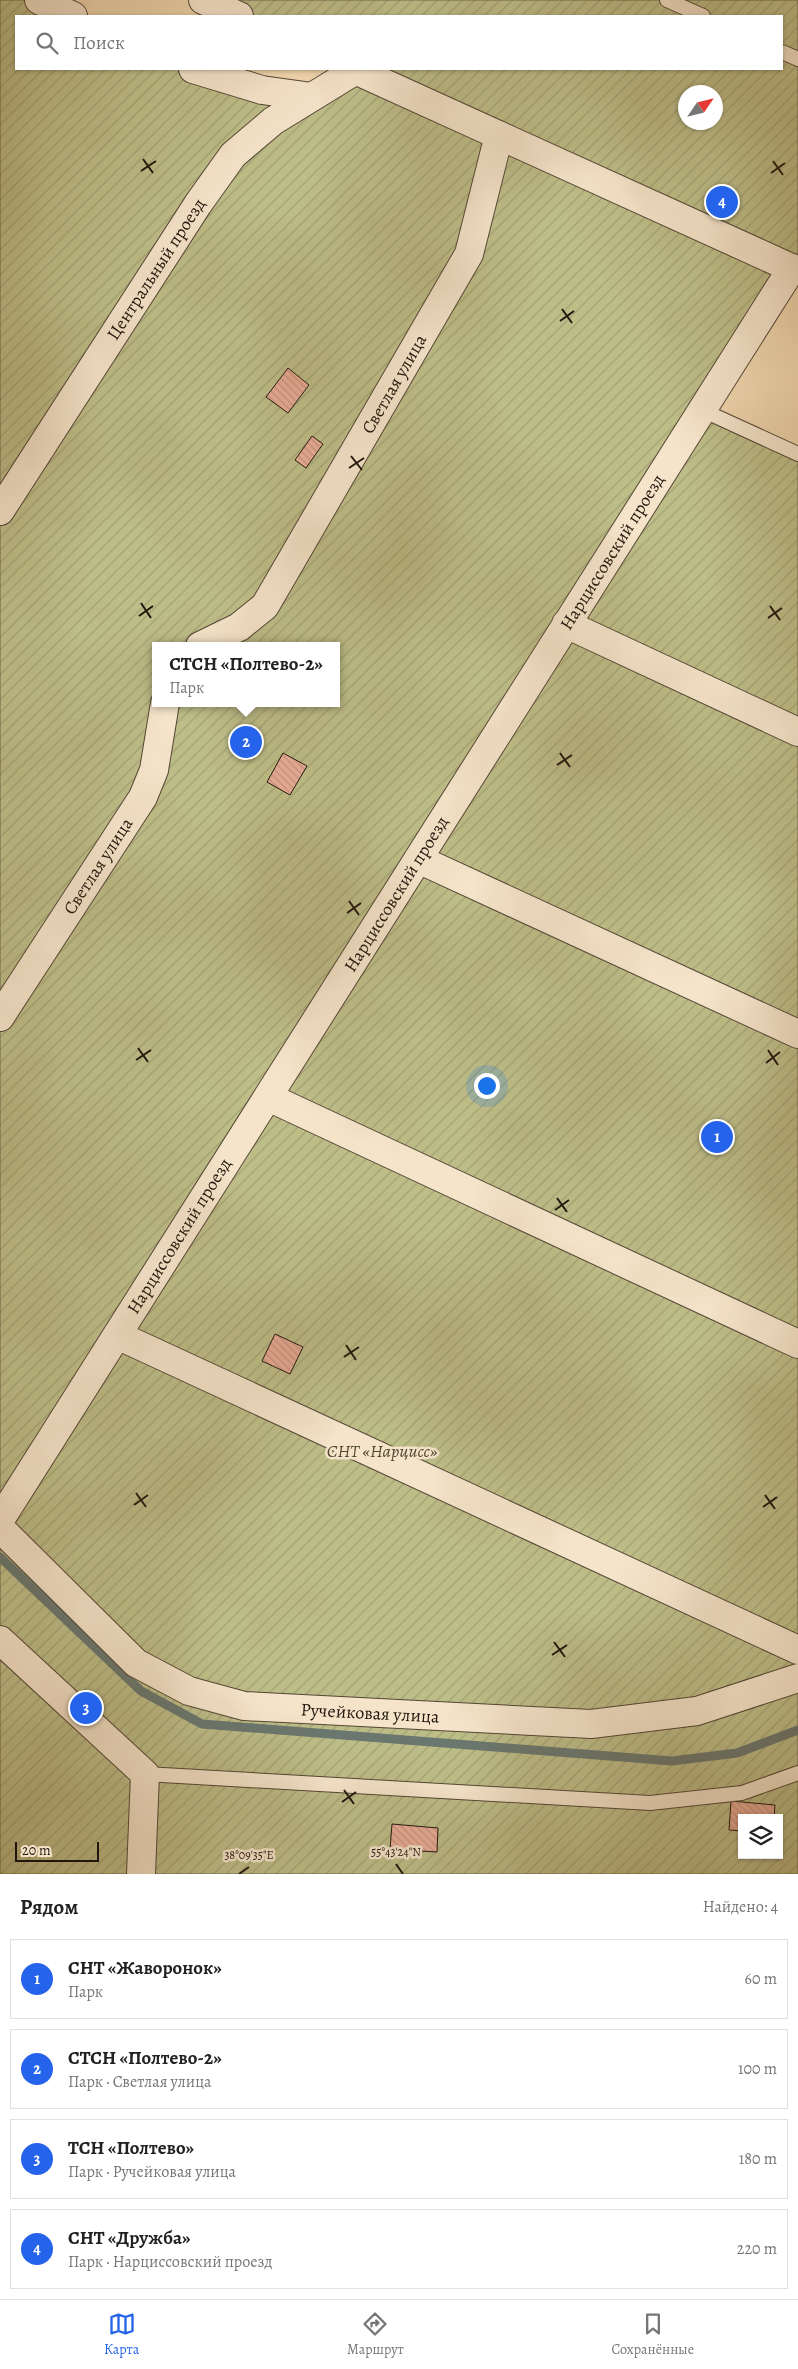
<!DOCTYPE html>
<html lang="ru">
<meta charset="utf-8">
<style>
:root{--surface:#fff;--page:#f2f2f2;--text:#222;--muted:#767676;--line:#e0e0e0;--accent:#2563eb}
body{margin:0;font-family:Alegreya,serif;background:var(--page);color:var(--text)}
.controls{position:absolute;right:15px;bottom:15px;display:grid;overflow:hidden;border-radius:0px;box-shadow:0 1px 4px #0004}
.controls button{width:45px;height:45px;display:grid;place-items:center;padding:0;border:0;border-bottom:1px solid var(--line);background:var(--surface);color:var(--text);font:25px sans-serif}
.compass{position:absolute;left:678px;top:85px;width:45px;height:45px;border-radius:50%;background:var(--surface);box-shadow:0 1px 4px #0004;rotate:55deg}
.scale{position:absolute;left:15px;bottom:12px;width:84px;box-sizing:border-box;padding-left:5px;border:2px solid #20160d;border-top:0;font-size:14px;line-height:18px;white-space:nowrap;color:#20160d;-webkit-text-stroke:4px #f5e4ca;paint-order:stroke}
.you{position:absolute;left:486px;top:1085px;width:18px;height:18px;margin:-12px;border:4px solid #fff;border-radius:50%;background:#1a73e8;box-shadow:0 0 0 8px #1a73e833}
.badge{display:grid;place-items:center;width:32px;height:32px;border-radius:50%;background:var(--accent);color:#fff;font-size:16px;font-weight:700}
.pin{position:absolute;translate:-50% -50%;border:2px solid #fff;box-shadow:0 1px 5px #0006}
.popup{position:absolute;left:152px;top:642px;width:188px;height:65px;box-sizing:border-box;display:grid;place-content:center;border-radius:0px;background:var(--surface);filter:drop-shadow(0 1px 4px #0005);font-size:16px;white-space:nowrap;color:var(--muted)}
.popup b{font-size:19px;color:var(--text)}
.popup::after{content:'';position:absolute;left:50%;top:100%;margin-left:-10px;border:10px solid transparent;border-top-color:var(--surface)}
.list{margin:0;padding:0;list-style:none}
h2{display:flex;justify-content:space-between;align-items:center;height:65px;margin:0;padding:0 20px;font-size:21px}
h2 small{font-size:16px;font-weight:400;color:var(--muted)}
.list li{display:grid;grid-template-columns:32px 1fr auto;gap:15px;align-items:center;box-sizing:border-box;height:80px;margin:0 10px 10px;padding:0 10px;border:1px solid var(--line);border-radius:0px}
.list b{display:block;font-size:19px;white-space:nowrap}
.list p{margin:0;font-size:16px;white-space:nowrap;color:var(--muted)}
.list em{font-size:16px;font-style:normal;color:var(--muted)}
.icon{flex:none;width:28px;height:28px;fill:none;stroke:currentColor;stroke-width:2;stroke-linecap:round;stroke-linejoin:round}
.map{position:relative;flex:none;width:798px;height:1874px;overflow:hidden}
.search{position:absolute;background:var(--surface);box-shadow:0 1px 4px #0004;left:15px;right:15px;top:15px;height:55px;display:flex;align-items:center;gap:12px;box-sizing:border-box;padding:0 18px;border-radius:0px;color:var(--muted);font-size:19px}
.sheet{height:425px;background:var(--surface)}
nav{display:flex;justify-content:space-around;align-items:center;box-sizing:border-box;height:70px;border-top:1px solid var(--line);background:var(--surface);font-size:14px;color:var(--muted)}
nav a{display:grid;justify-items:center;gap:2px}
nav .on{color:var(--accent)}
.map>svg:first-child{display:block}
.garden{fill:url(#garden-furrows);stroke:#6e6a4a;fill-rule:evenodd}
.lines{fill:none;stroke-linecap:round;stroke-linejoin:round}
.stream{stroke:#6a776f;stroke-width:9}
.building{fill:url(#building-back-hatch);stroke:#20160d}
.service-casing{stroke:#544635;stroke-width:16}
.minor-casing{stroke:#544635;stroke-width:30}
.service{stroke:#f5e4ca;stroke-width:14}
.minor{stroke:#f5e4ca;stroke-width:28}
.ticks{fill:none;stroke:#20160d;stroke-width:2}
.labels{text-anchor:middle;stroke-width:5;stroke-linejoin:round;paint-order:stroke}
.street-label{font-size:18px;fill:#20160d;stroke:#f5e4ca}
.park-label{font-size:18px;font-style:italic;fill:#4f4832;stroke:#f5e4ca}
.ticks-label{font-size:12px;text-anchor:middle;fill:#20160d;stroke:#f5e4ca;stroke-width:5;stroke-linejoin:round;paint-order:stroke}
</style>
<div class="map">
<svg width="798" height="1874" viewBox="0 0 798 1874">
<defs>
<pattern id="garden-furrows" width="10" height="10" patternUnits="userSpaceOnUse" patternTransform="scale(1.25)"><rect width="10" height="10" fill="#bdbd88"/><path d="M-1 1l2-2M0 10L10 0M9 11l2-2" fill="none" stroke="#a2a274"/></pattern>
<pattern id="building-back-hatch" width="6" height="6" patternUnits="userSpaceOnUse" patternTransform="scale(1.25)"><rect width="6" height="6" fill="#eaad98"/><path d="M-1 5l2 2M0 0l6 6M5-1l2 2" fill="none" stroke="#c89482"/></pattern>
</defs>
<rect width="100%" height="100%" fill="#f0d6ae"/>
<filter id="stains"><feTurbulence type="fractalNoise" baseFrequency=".004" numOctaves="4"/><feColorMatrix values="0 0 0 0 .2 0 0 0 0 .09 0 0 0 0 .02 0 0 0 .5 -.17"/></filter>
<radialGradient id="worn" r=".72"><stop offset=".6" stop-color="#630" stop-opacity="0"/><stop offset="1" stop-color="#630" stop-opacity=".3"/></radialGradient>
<!-- garden -->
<path class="garden" d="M0 0H39L73 16H16V69H193L312 97 353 69H782V16H239L204 0H798V271L702 410 798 454V1874H0ZM686 92H716V122H686ZM156 646H336V703H156ZM742 1818H779V1855H742Z"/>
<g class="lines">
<!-- stream -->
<path class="stream" d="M0 1557 141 1691 202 1724 672 1761 737 1753 798 1730"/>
</g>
<!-- building -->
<path class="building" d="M288 368 309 385 288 413 266 397Z
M312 436 323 444 306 468 295 460Z
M283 753 307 766 290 795 267 782Z
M275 1334 303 1347 290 1374 262 1361Z
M731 1801 775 1805 774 1818H742V1831L729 1830Z
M392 1824 438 1828 437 1852 390 1849Z"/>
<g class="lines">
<!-- service casing -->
<g class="service-casing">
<path id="service" d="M667 0 703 16
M782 52 798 59
M702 410 798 454
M145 1774 650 1803 742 1793 798 1773"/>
</g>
<!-- minor casing -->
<g class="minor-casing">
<path id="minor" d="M39 0 73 16
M203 0 239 16
M193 69 262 90 312 97
M353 69 798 271
M0 511 198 204 233 155 273 121 356 70
M566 624 798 732
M200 646 239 627 265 606 469 254 499 135
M418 859 798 1034
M0 1017 143 797 154 770 165 703
M268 1097 798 1344
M117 1335 798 1650
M0 1520 792 268
M0 1528 136 1663 189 1691 244 1706 591 1724 697 1711 798 1678
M0 1640 145 1774 141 1874"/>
</g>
<!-- service -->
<use href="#service" class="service"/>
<!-- minor -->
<use href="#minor" class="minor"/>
</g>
<!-- ticks -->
<path class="ticks" d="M143 159 153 173M773 161 783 175M141 171 156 161M771 173 785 163M562 309 572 323M560 321 574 311M351 456 362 470M349 468 364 458M141 603 151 618M770 606 780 620M139 616 153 606M768 618 782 608M560 753 570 767M557 765 572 755M349 901 359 915M347 913 361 903M138 1048 148 1062M768 1050 778 1065M136 1060 151 1050M766 1063 780 1052M557 1198 567 1212M555 1210 569 1200M346 1345 356 1360M344 1357 359 1347M136 1493 146 1507M765 1495 775 1509M134 1505 148 1495M763 1507 777 1497M554 1642 565 1657M552 1655 567 1645M344 1790 354 1804M342 1802 356 1792M396 1864 403 1874M239 1874 249 1867"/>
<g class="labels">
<!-- street labels -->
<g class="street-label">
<text transform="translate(156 269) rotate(-57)" y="6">Центральный проезд</text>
<text transform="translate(394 384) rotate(-60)" y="6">Светлая улица</text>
<text transform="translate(612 552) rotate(-58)" y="6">Нарциссовский проезд</text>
<text transform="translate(98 866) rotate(-57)" y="6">Светлая улица</text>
<text transform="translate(396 894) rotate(-58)" y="6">Нарциссовский проезд</text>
<text transform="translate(179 1236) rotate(-58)" y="6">Нарциссовский проезд</text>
<text transform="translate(370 1713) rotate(3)" y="6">Ручейковая улица</text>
</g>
<!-- park labels -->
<g class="park-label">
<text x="382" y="1457">СНТ «Нарцисс»</text>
</g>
</g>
<g class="ticks-label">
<text x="396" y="1856">55°43'24"N</text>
<text x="249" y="1859">38°09'35"E</text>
</g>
<rect width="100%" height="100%" filter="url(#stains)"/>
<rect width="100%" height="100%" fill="url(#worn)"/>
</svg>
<div class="controls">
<button><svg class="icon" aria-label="layers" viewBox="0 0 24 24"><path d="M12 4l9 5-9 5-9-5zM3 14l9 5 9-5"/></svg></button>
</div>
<svg class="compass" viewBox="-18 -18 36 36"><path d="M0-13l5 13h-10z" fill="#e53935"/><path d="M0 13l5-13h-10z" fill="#767676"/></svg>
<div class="scale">20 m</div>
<div class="you"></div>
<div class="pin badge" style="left:717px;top:1137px">1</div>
<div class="pin badge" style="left:246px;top:742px">2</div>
<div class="popup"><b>СТСН «Полтево-2»</b>Парк</div>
<div class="pin badge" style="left:86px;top:1708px">3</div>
<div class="pin badge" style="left:722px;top:202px">4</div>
<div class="search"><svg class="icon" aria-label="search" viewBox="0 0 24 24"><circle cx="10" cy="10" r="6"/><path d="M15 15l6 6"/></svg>Поиск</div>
</div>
<section class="sheet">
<h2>Рядом<small>Найдено: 4</small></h2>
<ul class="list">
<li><span class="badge">1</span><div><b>СНТ «Жаворонок»</b><p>Парк</p></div><em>60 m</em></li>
<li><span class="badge">2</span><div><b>СТСН «Полтево-2»</b><p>Парк · Светлая улица</p></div><em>100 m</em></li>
<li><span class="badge">3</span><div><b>ТСН «Полтево»</b><p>Парк · Ручейковая улица</p></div><em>180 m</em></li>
<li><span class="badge">4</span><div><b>СНТ «Дружба»</b><p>Парк · Нарциссовский проезд</p></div><em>220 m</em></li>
</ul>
</section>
<nav>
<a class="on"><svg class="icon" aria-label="map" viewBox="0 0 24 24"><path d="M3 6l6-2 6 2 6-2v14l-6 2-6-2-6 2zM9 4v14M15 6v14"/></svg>Карта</a>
<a><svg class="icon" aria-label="directions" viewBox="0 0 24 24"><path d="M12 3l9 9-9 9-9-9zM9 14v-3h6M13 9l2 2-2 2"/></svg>Маршрут</a>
<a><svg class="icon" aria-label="saved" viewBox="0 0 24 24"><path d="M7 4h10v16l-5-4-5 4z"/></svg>Сохранённые</a>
</nav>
